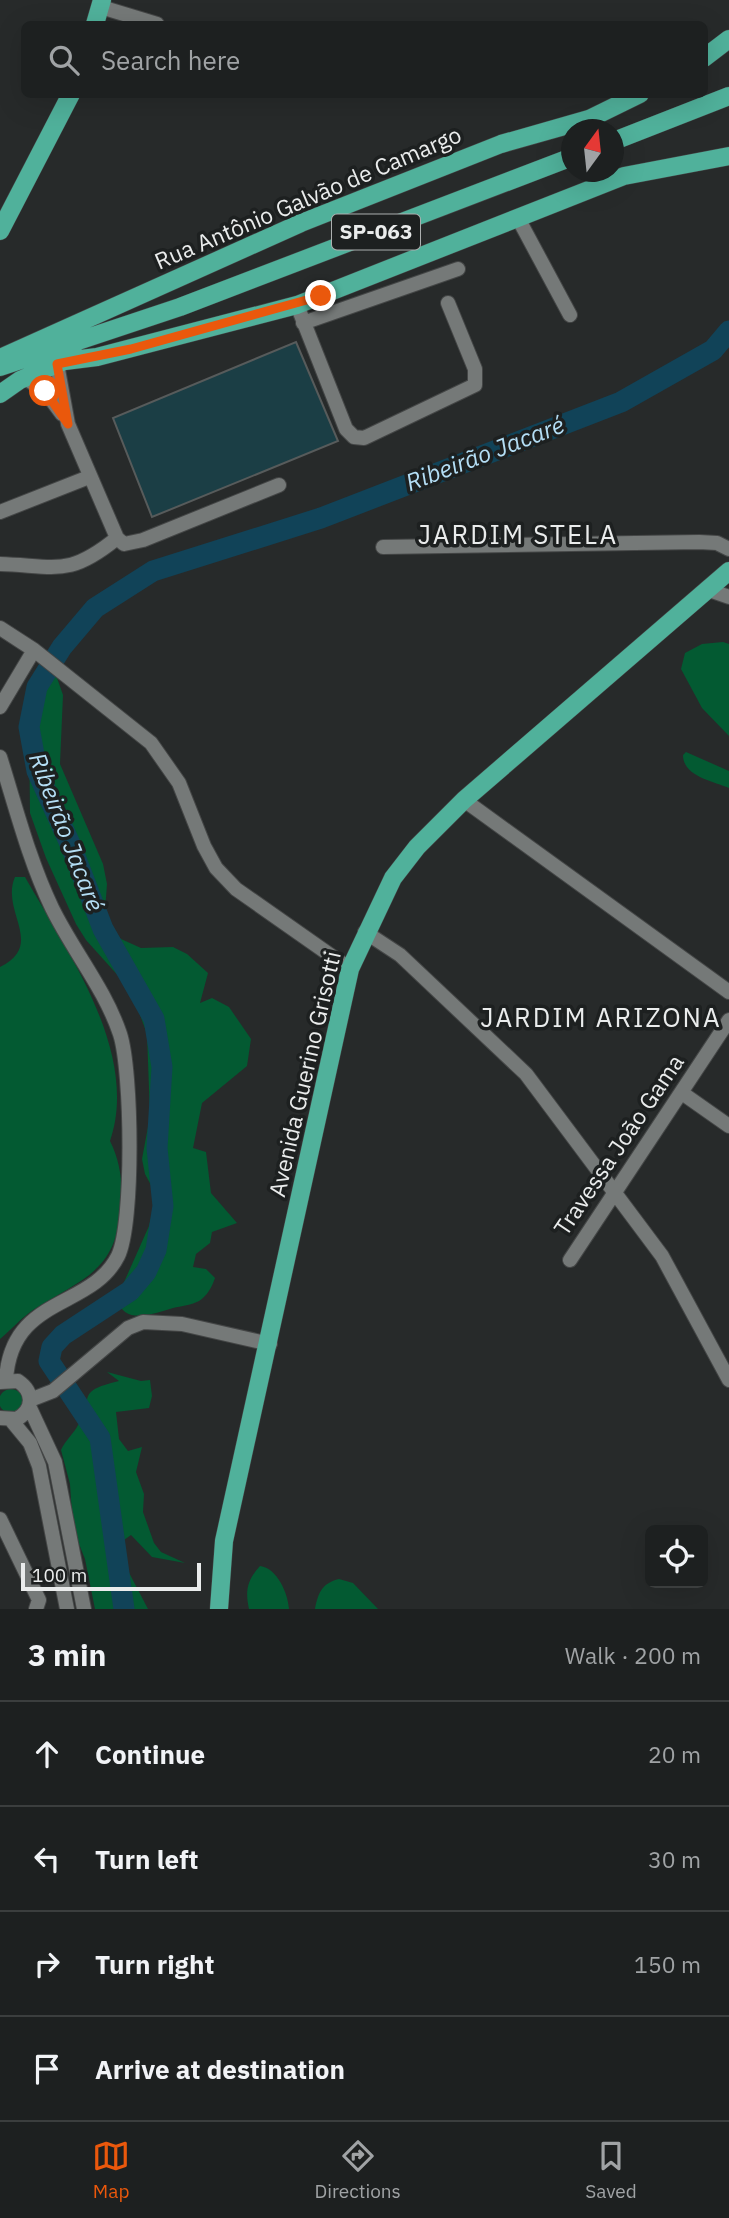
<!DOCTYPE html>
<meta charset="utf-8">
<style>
:root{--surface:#1d2020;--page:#252829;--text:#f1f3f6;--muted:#a0a3a5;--line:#3b3e3e;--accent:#ea580c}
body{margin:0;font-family:"IBM Plex Sans",sans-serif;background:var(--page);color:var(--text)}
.controls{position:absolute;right:21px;bottom:21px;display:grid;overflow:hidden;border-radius:10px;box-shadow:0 7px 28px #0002}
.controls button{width:63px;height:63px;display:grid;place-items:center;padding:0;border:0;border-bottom:2px solid var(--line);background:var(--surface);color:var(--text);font:35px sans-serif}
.compass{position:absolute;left:561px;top:119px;width:63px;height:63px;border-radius:50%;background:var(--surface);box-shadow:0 7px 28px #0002;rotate:15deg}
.scale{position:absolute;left:21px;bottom:18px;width:180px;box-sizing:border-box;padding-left:7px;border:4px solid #eaecec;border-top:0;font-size:19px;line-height:24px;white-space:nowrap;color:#eaecec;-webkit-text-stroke:5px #1d2020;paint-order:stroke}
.stop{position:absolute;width:21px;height:21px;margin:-16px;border:5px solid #ea580c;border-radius:50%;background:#fff}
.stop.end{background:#ea580c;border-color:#fff;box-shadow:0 2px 7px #0008}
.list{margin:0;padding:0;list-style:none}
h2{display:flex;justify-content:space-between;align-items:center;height:91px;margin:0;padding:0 28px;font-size:30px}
h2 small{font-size:23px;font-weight:400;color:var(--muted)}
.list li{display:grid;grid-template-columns:46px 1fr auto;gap:21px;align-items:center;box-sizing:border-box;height:105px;padding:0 28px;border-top:2px solid var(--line)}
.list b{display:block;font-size:26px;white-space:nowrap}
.list em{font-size:23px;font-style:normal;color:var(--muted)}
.icon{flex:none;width:38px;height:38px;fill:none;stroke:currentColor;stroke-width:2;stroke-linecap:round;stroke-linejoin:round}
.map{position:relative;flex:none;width:729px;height:1609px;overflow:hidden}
.search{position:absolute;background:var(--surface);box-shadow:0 7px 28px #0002;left:21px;right:21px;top:21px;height:77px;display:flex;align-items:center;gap:18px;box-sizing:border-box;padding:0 24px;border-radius:10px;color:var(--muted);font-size:26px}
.sheet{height:511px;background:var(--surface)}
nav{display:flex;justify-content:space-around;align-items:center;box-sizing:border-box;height:98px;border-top:2px solid var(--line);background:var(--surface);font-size:19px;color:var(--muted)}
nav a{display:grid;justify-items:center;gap:4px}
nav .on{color:var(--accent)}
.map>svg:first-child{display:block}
.green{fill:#035a32}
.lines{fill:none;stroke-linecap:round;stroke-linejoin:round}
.river{stroke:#114358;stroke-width:21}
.building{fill:#1b3e45;stroke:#575b5b;stroke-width:2}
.minor-casing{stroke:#444646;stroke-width:16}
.major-casing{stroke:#444646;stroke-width:19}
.minor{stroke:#757978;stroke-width:14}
.major{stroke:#50b19b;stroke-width:18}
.route{stroke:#ea580c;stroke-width:9}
.labels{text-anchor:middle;stroke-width:7;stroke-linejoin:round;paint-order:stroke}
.shield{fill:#1d2020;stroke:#acafaf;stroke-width:2}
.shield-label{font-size:21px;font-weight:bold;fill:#eaecec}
.street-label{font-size:23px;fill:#eaecec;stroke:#1d2020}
.water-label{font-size:24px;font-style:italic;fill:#b4def5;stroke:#1d2020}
.quarter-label{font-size:26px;letter-spacing:2px;fill:#eaecec;stroke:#1d2020}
</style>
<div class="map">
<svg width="729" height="1609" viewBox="0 0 729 1609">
<rect width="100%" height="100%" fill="#272a2a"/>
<!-- green -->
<path class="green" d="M723 642 729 644V736L702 708 681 669 685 653 702 644Z
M56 675 63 695 60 764 103 864 107 884 105 911 110 926 121 939 141 948 173 947 187 954 208 973 200 1003 212 998 229 1007 251 1039 247 1066 202 1103 193 1148 206 1152 211 1193 237 1223 212 1232 210 1243 196 1254 193 1267 206 1269 215 1278C212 1287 207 1296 199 1301 192 1305 181 1306 173 1308 153 1314 123 1326 117 1298L149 1226 154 1205 153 1189 145 1174 142 1159 150 1116 147 1034 131 990 86 940 76 924 46 858 30 813 29 719 41 689Z
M686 752 729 771V788C712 781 683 776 683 755Z
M15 877H25C67 951 140 1053 110 1141 120 1161 123 1182 121 1205 117 1272 83 1278 33 1310 21 1318 11 1330 0 1339V967C46 945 0 911 15 877Z
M107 1372 141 1381 150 1380 152 1396 149 1408 116 1412 119 1439 128 1451 142 1447 136 1472 144 1494 143 1512 154 1543 161 1552 185 1563 152 1557 131 1535 124 1540 125 1565 148 1609H95L85 1559 73 1529 70 1484 61 1450C65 1441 72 1435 77 1427 96 1397 73 1392 119 1381Z
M-1 1401a12 12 0 1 1 24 0a12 12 0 1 1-24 0Z
M260 1566C277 1568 288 1593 289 1609H249C245 1591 247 1580 260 1566Z
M339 1579 353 1583 378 1609H315C318 1593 322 1583 339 1579Z"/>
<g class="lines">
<!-- river -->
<path class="river" d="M124 1609 100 1438 49 1361 52 1347 63 1335 130 1291 146 1272 156 1250 163 1206 157 1148 162 1067 154 1019 103 929 71 846 37 771 29 727 37 687 62 647 95 608 153 571 321 518 621 402 713 350 729 331"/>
</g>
<!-- building -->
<path class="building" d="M296 342 338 441 152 517 113 418Z"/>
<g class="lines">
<!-- minor casing -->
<g class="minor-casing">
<path id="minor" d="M101 7 157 24
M519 220 570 315
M297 305 346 429 354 437 364 438 475 385V369L448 303
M303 323 458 269
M57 364 68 424 117 538 124 544 143 540 279 485
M25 378 45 391 62 414
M0 512 89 477
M383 547 699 542 717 543 729 549
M0 564C57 566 69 577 117 538
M706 589 729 597
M0 628 34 650 151 743 179 783 204 846 216 868 236 889 350 969
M0 707 34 650
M0 757C16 808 29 860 52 908 73 951 105 989 120 1034 132 1071 134 1223 118 1256 91 1310 11 1295 6 1380
M464 800 729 992
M365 932 400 955 526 1074 662 1256 729 1380
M682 1093 729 1126
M570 1260 729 1020
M0 1382 18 1381C34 1392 34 1409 17 1419L0 1418
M30 1400 53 1391 128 1328 143 1322 182 1324 270 1344
M29 1406 55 1462 84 1609
M11 1420 30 1443 39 1466 67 1609
M0 1519 39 1600 36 1609"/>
</g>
<!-- major casing -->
<g class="major-casing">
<path id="major" d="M95 24 102 0
M704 58 729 39
M614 141 729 96
M0 231 71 94
M0 358 301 223 501 144 589 119 640 94
M65 361 97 357 297 305 624 176 729 156
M0 367 180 307 572 157
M0 394 20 380 76 356
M219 1609 224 1541 350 969 393 878 417 847 464 800 729 571"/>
</g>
<!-- minor -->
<use href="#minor" class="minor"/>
<!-- major -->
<use href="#major" class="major"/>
</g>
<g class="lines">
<!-- route -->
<path class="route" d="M45 391 68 424 57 364 131 349 321 296"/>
</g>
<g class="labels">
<!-- shield labels -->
<rect class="shield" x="332" y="214.5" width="88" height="35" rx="5"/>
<g class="shield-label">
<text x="376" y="239">SP-063</text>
</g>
<!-- street labels -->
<g class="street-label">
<text transform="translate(308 198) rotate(-23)" y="8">Rua Antônio Galvão de Camargo</text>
<text transform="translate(305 1074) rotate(-77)" y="8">Avenida Guerino Grisotti</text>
<text transform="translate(619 1145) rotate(-56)" y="8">Travessa João Gama</text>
</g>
<!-- water labels -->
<g class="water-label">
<text transform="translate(485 454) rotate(-21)" y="8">Ribeirão Jacaré</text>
<text transform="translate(66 832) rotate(69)" y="8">Ribeirão Jacaré</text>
</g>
<!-- quarter labels -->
<g class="quarter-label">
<text x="518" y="544">JARDIM STELA</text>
<text x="601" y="1027">JARDIM ARIZONA</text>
</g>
</g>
</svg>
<div class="controls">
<button><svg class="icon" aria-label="locate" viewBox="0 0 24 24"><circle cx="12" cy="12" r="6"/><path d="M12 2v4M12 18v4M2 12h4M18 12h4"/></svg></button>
</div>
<svg class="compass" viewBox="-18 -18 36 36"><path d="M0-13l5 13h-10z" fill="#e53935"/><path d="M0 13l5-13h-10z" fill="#a0a3a5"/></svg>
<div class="scale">100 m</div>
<div class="stop" style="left:45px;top:391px"></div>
<div class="stop end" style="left:321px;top:296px"></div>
<div class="search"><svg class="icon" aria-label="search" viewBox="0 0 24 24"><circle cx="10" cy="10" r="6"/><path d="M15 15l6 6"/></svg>Search here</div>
</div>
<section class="sheet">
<h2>3 min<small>Walk · 200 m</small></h2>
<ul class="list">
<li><svg class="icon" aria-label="ahead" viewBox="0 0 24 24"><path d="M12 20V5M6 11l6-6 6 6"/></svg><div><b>Continue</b></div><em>20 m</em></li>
<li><svg class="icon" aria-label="left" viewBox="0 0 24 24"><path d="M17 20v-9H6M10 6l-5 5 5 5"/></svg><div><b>Turn left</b></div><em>30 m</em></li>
<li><svg class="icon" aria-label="right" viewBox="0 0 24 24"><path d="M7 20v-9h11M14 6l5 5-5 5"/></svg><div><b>Turn right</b></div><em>150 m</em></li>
<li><svg class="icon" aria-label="arrive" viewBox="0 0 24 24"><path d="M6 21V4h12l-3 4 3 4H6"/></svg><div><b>Arrive at destination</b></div></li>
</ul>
</section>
<nav>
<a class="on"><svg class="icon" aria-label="map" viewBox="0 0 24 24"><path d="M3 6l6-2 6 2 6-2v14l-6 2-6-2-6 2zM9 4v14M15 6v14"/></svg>Map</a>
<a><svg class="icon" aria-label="directions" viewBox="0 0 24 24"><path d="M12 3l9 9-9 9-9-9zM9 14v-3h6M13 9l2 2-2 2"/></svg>Directions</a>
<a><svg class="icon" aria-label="saved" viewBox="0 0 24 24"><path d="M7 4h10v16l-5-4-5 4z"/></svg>Saved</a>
</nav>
